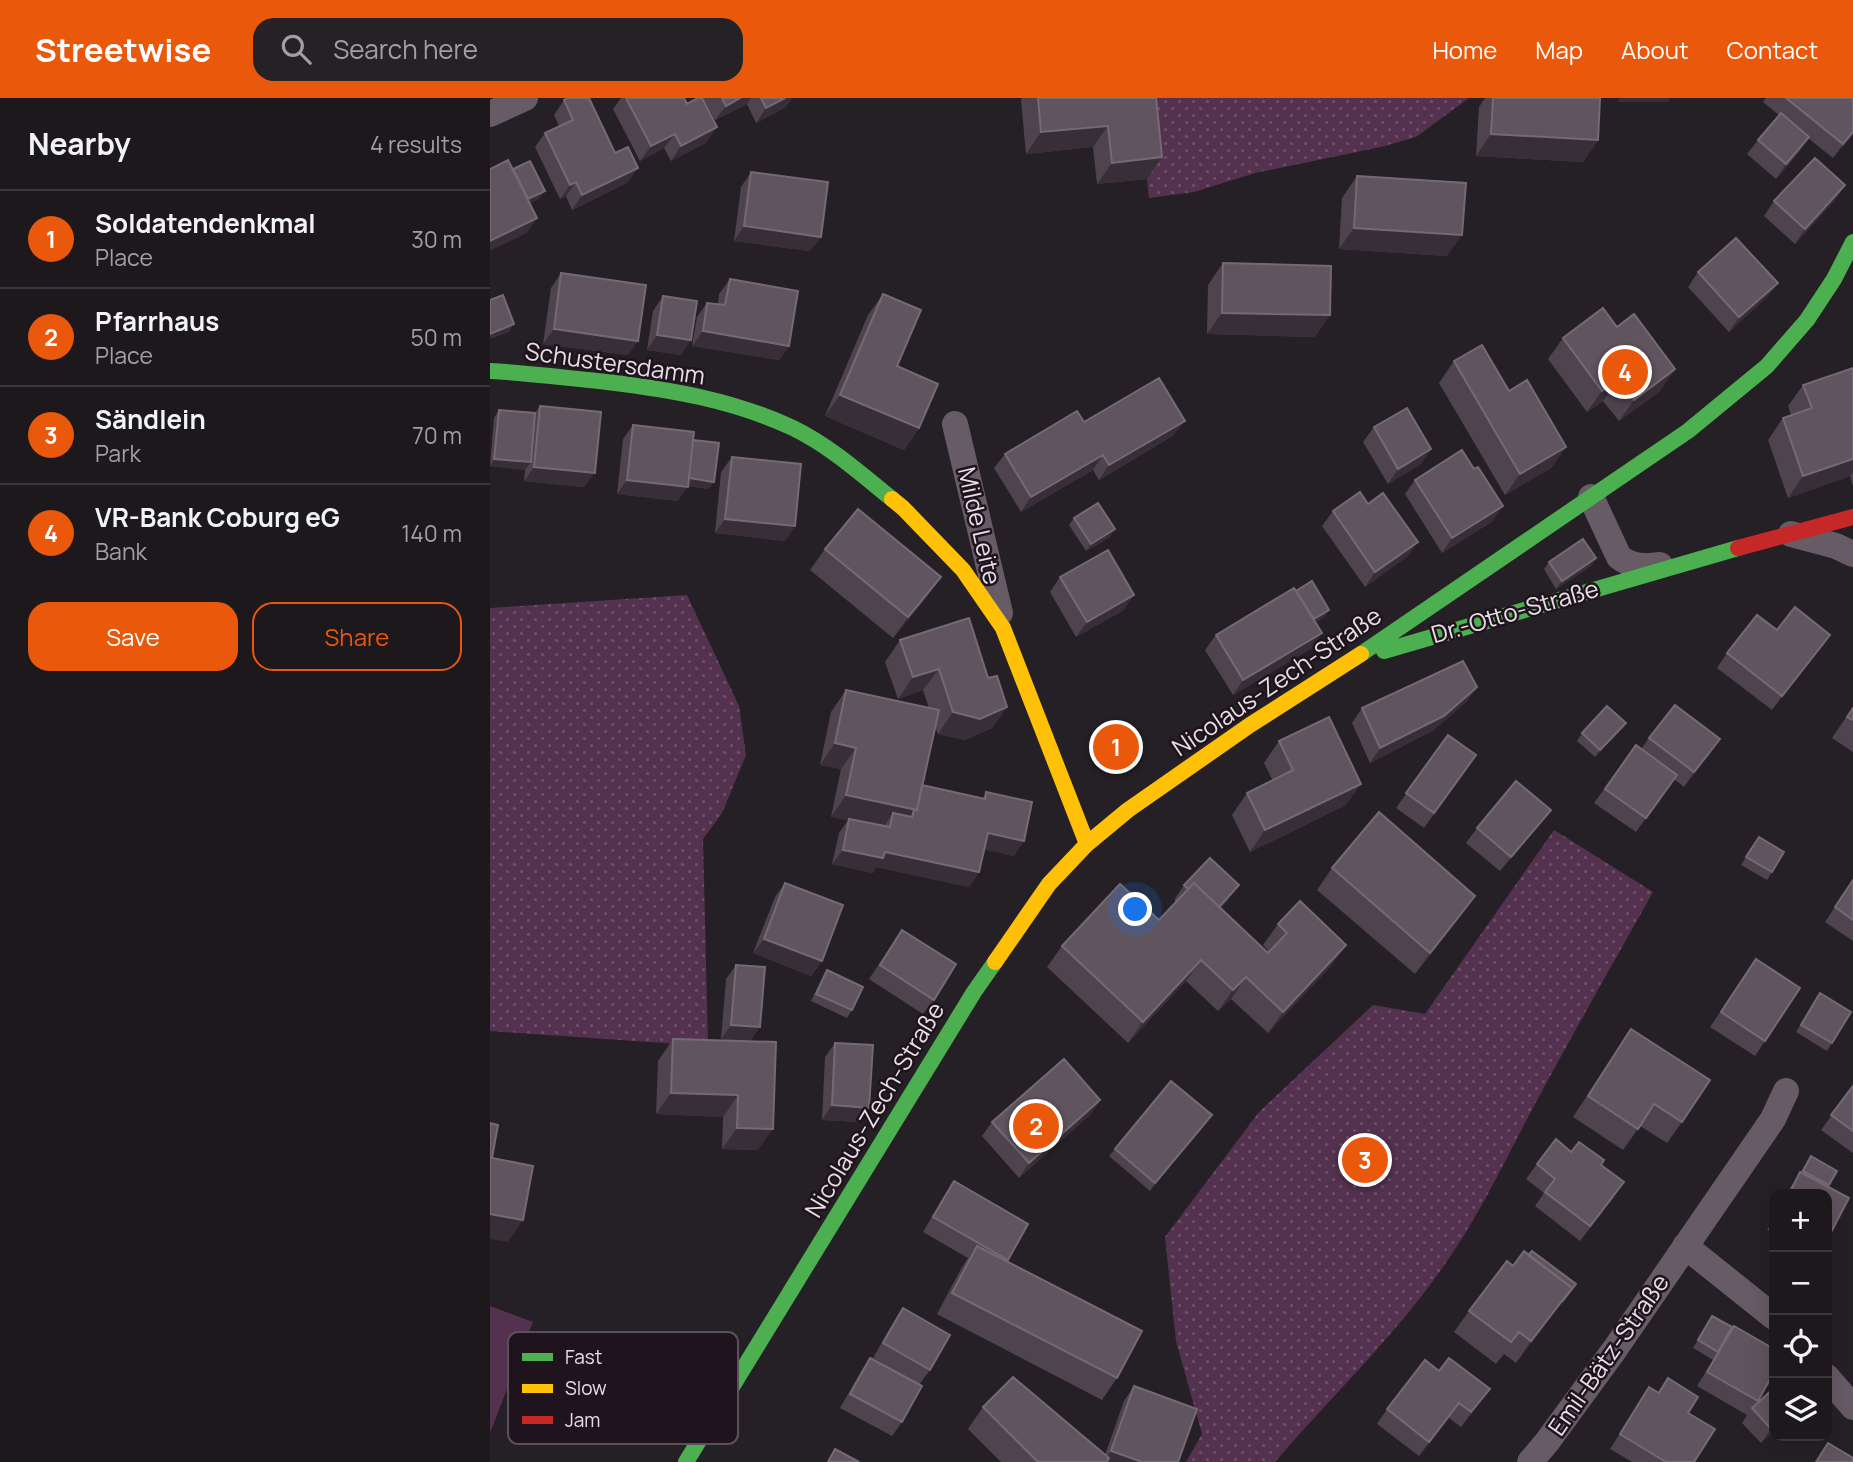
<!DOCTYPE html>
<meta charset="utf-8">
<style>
:root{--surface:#1c181c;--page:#252125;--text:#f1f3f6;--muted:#a0a0a3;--line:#3a373b;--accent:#ea580c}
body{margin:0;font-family:Manrope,sans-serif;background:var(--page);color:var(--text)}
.controls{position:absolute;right:21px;bottom:21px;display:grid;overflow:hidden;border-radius:14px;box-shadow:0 7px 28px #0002}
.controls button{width:63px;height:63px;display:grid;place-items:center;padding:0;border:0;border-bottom:2px solid var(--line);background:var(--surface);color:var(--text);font:35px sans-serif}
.you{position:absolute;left:646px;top:812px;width:24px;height:24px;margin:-18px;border:5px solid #fff;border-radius:50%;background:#1a73e8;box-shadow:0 0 0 10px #1a73e833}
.badge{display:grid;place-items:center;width:46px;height:46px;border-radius:50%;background:var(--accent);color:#fff;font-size:23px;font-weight:700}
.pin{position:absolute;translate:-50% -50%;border:4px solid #fff;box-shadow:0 2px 7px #0006}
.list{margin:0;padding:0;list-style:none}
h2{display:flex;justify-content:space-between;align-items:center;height:91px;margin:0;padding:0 28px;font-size:30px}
h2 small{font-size:23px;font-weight:400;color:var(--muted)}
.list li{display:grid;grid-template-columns:46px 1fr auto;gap:21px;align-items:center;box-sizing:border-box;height:98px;padding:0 28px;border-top:2px solid var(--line)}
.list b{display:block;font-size:26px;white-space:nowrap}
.list p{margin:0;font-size:23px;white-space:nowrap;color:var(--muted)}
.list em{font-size:23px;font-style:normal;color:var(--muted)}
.actions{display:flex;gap:14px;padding:21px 28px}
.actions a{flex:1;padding:16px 0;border:2px solid var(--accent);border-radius:21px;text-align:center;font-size:24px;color:var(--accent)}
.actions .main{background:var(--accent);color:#fff}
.icon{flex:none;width:38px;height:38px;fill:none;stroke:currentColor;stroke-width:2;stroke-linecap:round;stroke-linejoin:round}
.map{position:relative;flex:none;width:1363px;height:1364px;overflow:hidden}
header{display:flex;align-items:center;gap:42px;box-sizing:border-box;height:98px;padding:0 35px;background:var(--accent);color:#fff}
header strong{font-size:33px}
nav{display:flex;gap:38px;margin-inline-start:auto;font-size:24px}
.search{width:490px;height:63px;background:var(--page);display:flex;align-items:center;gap:18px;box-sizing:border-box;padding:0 24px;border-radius:21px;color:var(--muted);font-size:26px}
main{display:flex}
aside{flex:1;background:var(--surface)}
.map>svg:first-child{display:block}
.green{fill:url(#green-dots)}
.pitch{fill:#54324f}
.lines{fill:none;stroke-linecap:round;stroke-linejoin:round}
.street{stroke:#675b66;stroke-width:26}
.fast{stroke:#4caf50;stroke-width:16}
.slow{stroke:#ffc107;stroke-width:16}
.jam{stroke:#c62828;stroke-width:16}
.wall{fill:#4f444e}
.shaded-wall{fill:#382e37}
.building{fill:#60545f;stroke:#756a74;stroke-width:2}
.labels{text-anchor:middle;stroke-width:5;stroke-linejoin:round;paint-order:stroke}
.street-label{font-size:24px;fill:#e7dfe5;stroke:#1f141d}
.key{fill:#1f141d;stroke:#5b5159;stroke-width:2}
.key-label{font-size:19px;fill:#e7dfe5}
</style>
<header>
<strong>Streetwise</strong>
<div class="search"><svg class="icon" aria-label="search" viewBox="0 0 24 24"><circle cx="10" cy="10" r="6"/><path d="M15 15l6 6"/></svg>Search here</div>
<nav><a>Home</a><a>Map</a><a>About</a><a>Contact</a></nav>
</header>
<main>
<aside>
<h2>Nearby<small>4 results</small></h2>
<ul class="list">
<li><span class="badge">1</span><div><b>Soldatendenkmal</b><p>Place</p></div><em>30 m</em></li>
<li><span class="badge">2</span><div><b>Pfarrhaus</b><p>Place</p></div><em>50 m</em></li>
<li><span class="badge">3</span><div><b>Sändlein</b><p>Park</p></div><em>70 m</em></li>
<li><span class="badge">4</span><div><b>VR-Bank Coburg eG</b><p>Bank</p></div><em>140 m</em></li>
</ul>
<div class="actions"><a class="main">Save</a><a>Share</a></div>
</aside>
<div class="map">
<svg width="1363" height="1364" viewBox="0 0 1363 1364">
<defs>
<pattern id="green-dots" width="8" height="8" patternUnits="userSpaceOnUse" patternTransform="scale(1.75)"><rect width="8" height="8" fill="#54324f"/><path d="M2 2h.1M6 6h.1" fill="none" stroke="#6d4f68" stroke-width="1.8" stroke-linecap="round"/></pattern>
</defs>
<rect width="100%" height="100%" fill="#252025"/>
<!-- green -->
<path class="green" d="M648 0H979L926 39 891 49 765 75 704 94 659 100Z
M197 497 249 608 256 657 232 715 213 741 218 948 0 933V510Z
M1064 732 1163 794C1124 864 1083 935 1045 1006 1014 1064 987 1123 948 1176 900 1243 839 1301 785 1364H696L712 1336 686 1243 675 1139 769 1014 883 907 935 916Z"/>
<!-- pitch -->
<path class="pitch" d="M0 1208 43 1224 0 1335Z"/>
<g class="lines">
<!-- street -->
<path class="street" d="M0 16 35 0
M465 326 510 515
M1101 399 1129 459C1142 469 1155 469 1170 467
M1301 436 1346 448 1363 456
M1195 1148 1284 1219
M1337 1279 1363 1309
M1040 1364 1057 1344 1125 1251 1283 1021 1296 993"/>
<!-- fast -->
<path class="fast" d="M0 273C39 275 78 280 117 284 182 292 243 302 303 330 340 348 371 376 402 401
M894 553 1248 450
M871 556 1198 333 1277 268 1317 222 1344 181 1363 144
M196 1364 484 894 505 864"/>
<!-- slow -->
<path class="slow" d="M402 401 413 410 473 472 513 530 597 746
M505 864 559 786 597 746 638 712 760 627 871 556"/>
<!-- jam -->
<path class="jam" d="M1248 450 1363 419"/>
</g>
<!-- wall -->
<path class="wall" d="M131 0H194L217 44 181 63 174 50 150 63 123 11Z
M213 0H302L296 9 266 25 257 6 225 22Z
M532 0H666L657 81 607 86 603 49 536 56 531 2Z
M995 0H1110L1108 42 1093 64 986 58 989 9Z
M1276 0H1363V36L1343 60 1318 40 1309 54 1286 81 1257 56 1268 42 1289 17 1273 4Z
M74 2 138 84 82 112 76 98 70 101 45 49 55 35 69 28 64 17Z
M261 74 331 139 320 153 244 143 251 89Z
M867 78 957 158 849 151 852 100Z
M1345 102 1305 146 1274 118 1284 103Z
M733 165 825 239 717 236 718 187Z
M1208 174 1288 185 1277 199 1239 234 1198 189Z
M71 175 138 257 53 246 61 190Z
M240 181 299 248 289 262 202 248 207 219 217 205 228 206 229 196Z
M393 196 407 268 429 330 414 352 335 318 378 217Z
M173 198 191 257 157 252 163 213Z
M1127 229 1185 271 1170 293 1129 323 1113 303 1097 314 1058 261 1073 240Z
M964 263 1019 293 1076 349 1061 370 1015 397 949 285Z
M1363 270V388L1360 378 1298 400 1278 342 1293 320 1301 317 1298 308 1313 287Z
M50 308 94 389 34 383 35 372 0 368 4 320 9 312 45 315Z
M594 324 684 337 609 382 603 372 531 414 504 370 515 356Z
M143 327 203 342 219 391 198 388 187 403 127 396 133 341Z
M884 329 941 351 931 366 898 386 873 344Z
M242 359 305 428 295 443 225 435 231 374Z
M925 382 1003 423 952 455 915 396Z
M878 406 918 458 875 489 832 428 843 413Z
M584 420 620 439 596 453 579 427Z
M335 451 436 500 403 540 320 472Z
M1106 460 1101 468 1066 491 1054 471 1059 464Z
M570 479 634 512 586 539 560 494Z
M806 493 839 512 834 519 826 524 822 550 743 597 715 552 726 537Z
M1340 537 1282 612 1227 570 1237 555Z
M410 542 498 580 517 609 502 630 475 642 448 636 445 628 432 687 493 700 496 694 524 758 494 751 489 774 479 789 386 769 383 775 342 766 349 735 358 722 341 719 351 671 330 667 341 614 356 592 439 610 433 592 408 601 395 564Z
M987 589 977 603 944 632 880 665 862 625 872 610Z
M1363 609V654L1342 640Z
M1136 625 1130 632 1105 659 1087 643 1092 635Z
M958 637 986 657 934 730 906 710Z
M1159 640 1230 641 1194 689 1184 681 1146 734 1104 705 1146 647 1151 651Z
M789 643 856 707 760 754 742 717 757 695 783 683 774 665Z
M1061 712 1050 726 1010 773 976 745 987 730Z
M1269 739 1282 774 1277 782 1251 767Z
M842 770 985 798 970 819 925 876 827 792Z
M1363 782V843L1335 824Z
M295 785 332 863 321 878 263 855 285 799Z
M694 787 738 802 731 810 778 855 779 854 773 847 788 826 841 868 778 935 741 901 728 913 696 883 638 945 557 869 572 848 669 822 686 804 684 802Z
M412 832 444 902 433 916 379 881Z
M1266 861 1310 890 1265 958 1220 929Z
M246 867 270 929 259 944 231 941 236 881Z
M337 872 362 912 357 920 321 903 332 880Z
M1330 895 1342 945 1337 953 1306 934Z
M1141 931 1192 1024 1177 1045 1150 1028 1133 1052 1083 1019Z
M183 941 286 944 268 1052 232 1051 233 1019 166 1016 168 963Z
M345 945 379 1010 369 1024 332 1022 335 959Z
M1363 988V1055L1331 1032Z
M610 1002 600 1017 529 1080 492 1038 502 1024Z
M722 1017 660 1093 619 1058 625 1051Z
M1081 1054 1111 1067 1124 1099 1090 1143 1045 1108 1054 1095 1036 1081 1047 1066Z
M1321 1058 1347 1073 1338 1089 1337 1096H1296Z
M464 1083 538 1126 517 1163 627 1280 612 1302 447 1216 472 1169 478 1160 433 1134 454 1098Z
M1284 1119V1135L1277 1132Z
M1023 1168 1080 1193 1026 1265 1014 1256 1006 1266 964 1234 979 1213Z
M413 1210 440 1272 429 1287 383 1260 403 1225Z
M1222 1218 1268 1303 1263 1309 1284 1333 1271 1345 1252 1325 1257 1317 1207 1288 1223 1262 1203 1250Z
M96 1236 131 1251 137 1242 127 1331 117 1346 69 1325 80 1300 66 1294 86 1250Z
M380 1260 412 1324 402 1338 350 1310 370 1275Z
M949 1273 1000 1291 971 1329 959 1320 929 1358 887 1326 897 1311Z
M1178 1280 1198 1315 1204 1364H1142L1120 1351 1159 1289 1168 1294Z
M644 1288 688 1364H511L478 1331 493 1309 615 1357 634 1303Z"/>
<!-- shaded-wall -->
<path class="shaded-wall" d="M250 0H261L257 6 225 22 236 8Z
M295 0H302L296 9 266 25 276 10Z
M1130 0H1180L1178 4H1127Z
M618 28 603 49 536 56 551 34Z
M227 29 217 44 181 63 191 48Z
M1363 34V36L1343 60 1353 46Z
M185 36 174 50 150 63 161 48Z
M1001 36 1108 42 1093 64 986 58Z
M1319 39 1309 54 1286 81 1296 66Z
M672 59 657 81 607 86 622 65Z
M148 70 138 84 82 112 92 97Z
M86 84 76 98 70 101 80 87Z
M1355 87 1345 102 1305 146 1315 131Z
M55 93 49 101 25 112 31 104Z
M47 120 37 135 0 153V143Z
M254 128 331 139 320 153 244 143Z
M864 130 972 137 957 158 849 151Z
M1288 185 1277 199 1239 234 1249 219Z
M732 215 840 217 825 239 717 236Z
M24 226 19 234 0 241V236Z
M64 231 148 243 138 257 53 246Z
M213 233 299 248 289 262 202 248Z
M167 237 201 242 191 257 157 252Z
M1185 271 1170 293 1129 323 1144 302Z
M1128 281 1113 303 1097 314 1112 293Z
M350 297 429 330 414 352 335 318Z
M695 323 684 337 609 382 619 367Z
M1076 349 1061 370 1015 397 1030 376Z
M941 351 931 366 898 386 908 371Z
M613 357 603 372 531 414 541 399Z
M4 361 41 364 35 372 0 368Z
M1363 361V374L1360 378 1298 400 1313 378Z
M44 369 105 375 94 389 34 383Z
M194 380 224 384 219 391 189 387Z
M137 382 198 389 187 403 127 396Z
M1013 408 1003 423 952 455 962 440Z
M235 421 305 428 295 443 225 435Z
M625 431 620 439 596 453 601 446Z
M928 444 918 458 875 489 885 474Z
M1106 460 1101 468 1066 491 1072 483Z
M451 479 436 500 403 540 418 519Z
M644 497 634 512 586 539 597 524Z
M839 512 834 519 811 533 817 525Z
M832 535 822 550 743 597 753 582Z
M1340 537 1330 551 1282 612 1292 598Z
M449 571 433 592 408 601 423 579Z
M987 589 977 603 944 632 880 665 890 650Z
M517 609 502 630 475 642 448 636 463 614Z
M1136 625 1130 632 1105 659 1110 652Z
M1230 641 1220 656 1194 689 1204 674Z
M345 645 366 650 351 671 330 667Z
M871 686 856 707 760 754 775 732Z
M356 697 427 712 412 734 400 729 403 715 393 730 341 719Z
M1061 712 1050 726 1010 773 1021 759Z
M498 735 534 743 524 758 487 750Z
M353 752 395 754 489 774 479 789 386 769 383 775 342 766Z
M749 787 738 802 713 829 723 815Z
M985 798 970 819 925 876 940 855Z
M274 841 332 863 321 878 263 855Z
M856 847 841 868 778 935 793 914Z
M711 862 696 883 638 945 653 924Z
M756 879 741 901 728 913 743 892Z
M241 927 270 929 259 944 231 941Z
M181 995 248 997 233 1019 166 1016Z
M610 1002 600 1017 529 1080 539 1065Z
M342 1007 379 1010 369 1024 332 1022Z
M722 1017 717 1024 660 1093 665 1085Z
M247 1030 283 1031 268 1052 232 1051Z
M0 1116 33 1122 18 1144 0 1141Z
M1086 1186 1080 1193 1026 1265 1041 1243Z
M969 1305 959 1320 929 1358 939 1344Z
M79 1311 127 1331 117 1346 69 1325Z
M1284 1328V1333L1271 1345 1281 1331Z
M621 1353 652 1364H614Z"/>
<!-- building -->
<path class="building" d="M78 0H99L125 55 138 49 148 70 92 97 86 84 80 87 55 35 83 22 74 2Z
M136 0H194L197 6 208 0H212L227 29 191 48 185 36 161 48Z
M232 0H250L236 8Z
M271 0H295L276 10Z
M548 0H666L672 59 622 65 618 28 551 34Z
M1003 0H1110L1108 42 1001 36Z
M1296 0H1363V34L1353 46Z
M1291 15 1319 39 1296 66 1268 42Z
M1325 60 1355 87 1315 131 1284 103Z
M18 62 47 120 0 143V71Z
M40 63 55 93 38 101 23 71Z
M261 74 338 84 331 139 254 128Z
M867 78 976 85 972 137 864 130Z
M1246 140 1288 185 1249 219 1208 174Z
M733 165 841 168 840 217 732 215Z
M71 175 156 187 148 243 64 231Z
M240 181 308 193 299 248 213 233 217 205 235 207Z
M393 196 431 212 407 268 448 286 429 330 350 297Z
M13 197 24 226 0 236V202Z
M173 198 207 203 201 242 167 237Z
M1113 210 1127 229 1144 216 1185 271 1144 302 1128 281 1112 293 1073 240Z
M992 247 1019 293 1037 282 1076 349 1030 376 964 263Z
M1363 270V361L1313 378 1293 320 1322 310 1313 287Z
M669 280 695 323 619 367 613 357 541 399 515 356 587 313 594 324Z
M50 308 111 314 105 375 44 369Z
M917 310 941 351 908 371 884 329Z
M9 312 45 315 41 364 4 361Z
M143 327 204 334 198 389 137 382Z
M203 342 229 345 224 384 199 380Z
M972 352 984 371 988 369 1013 408 962 440 925 382Z
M242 359 311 366 305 428 235 421Z
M870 394 878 406 893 395 928 444 885 474 843 413Z
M608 405 625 431 601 446 584 420Z
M368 411 451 479 418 519 335 451Z
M1093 441 1106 460 1072 483 1059 464Z
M618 452 644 497 597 524 570 479Z
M822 483 839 512 824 521 806 493Z
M804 490 832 535 753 582 726 537Z
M1305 509 1340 537 1292 598 1237 555 1267 517 1287 532Z
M479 520 498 580 507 578 517 609 490 621 463 614 449 571 423 579 410 542Z
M973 563 987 589 954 618 890 650 872 610Z
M356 592 449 612 427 712 356 697 366 650 345 645Z
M1185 607 1230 641 1204 674 1159 640Z
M1117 608 1136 625 1110 652 1092 635Z
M1363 610V622L1357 619Z
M839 619 871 686 775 732 757 695 803 672 789 643Z
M958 637 986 657 944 715 916 695Z
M1146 647 1187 677 1156 720 1115 691Z
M1026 683 1061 712 1021 759 987 730Z
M432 687 495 701 496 694 542 704 534 743 498 735 489 774 395 754 393 760 353 752 359 721 400 729 403 715 422 719 424 712H427Z
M889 714 985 798 940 855 842 770Z
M1269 739 1294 754 1282 774 1256 759Z
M720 760 749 787 729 809 704 785 698 791 694 787Z
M1363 782V822L1345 809Z
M295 785 353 807 332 863 274 841Z
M704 785 778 855 797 835 788 826 810 803 856 847 793 914 756 879 743 892 711 862 653 924 572 848 630 786 669 822Z
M412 832 466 866 444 902 390 867Z
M1266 861 1310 890 1275 943 1231 914Z
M246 867 275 869 270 929 241 927Z
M337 872 373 889 362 912 326 896Z
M1330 895 1361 914 1342 945 1311 927Z
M1141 931 1220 982 1192 1024 1164 1006 1148 1031 1098 998Z
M183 941 286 944 283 1031 247 1030 248 997 181 995Z
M345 945 383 947 379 1010 342 1007Z
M574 961 610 1002 539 1065 502 1024Z
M681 983 722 1017 665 1085 625 1051Z
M1363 988V1033L1341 1017Z
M0 1025 8 1027 2 1060 43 1068 33 1122 0 1116Z
M1066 1041 1081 1054 1089 1044 1114 1062 1111 1067 1134 1084 1100 1128 1055 1094 1065 1081 1047 1066Z
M1321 1058 1347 1073 1339 1087 1313 1073Z
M1310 1074 1359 1100 1337 1142V1096H1299Z
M464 1083 538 1126 518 1162 443 1119Z
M487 1148 652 1233 627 1280 462 1195Z
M1034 1153 1082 1190 1041 1243 1029 1234 1021 1244 979 1213 1017 1163 1023 1168Z
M1042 1153 1086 1186 1072 1204 1082 1190 1038 1157Z
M413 1210 460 1237 440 1272 393 1245Z
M1222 1218 1242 1229 1228 1254 1208 1242Z
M1244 1228 1284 1251V1274L1268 1303 1217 1274Z
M380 1260 432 1288 412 1324 360 1296Z
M959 1260 1000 1291 981 1314 969 1305 939 1344 897 1311 935 1262 949 1273Z
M523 1279 619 1360 617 1364H548L493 1309Z
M1178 1280 1208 1299 1198 1315 1225 1331 1204 1364H1176L1130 1336 1159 1289 1169 1295Z
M644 1288 707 1311 688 1364H652L621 1353Z
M1284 1290V1328L1281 1331 1262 1310Z
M1338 1345 1363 1360V1364H1326Z
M345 1351 369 1364H338Z"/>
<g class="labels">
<!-- street labels -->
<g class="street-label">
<text transform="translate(125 266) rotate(8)" y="8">Schustersdamm</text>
<text transform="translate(489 428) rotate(77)" y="8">Milde Leite</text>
<text transform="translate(1025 514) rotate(-16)" y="8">Dr.-Otto-Straße</text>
<text transform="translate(787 584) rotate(-34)" y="8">Nicolaus-Zech-Straße</text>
<text transform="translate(385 1012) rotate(-59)" y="8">Nicolaus-Zech-Straße</text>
<text transform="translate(1119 1257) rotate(-55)" y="8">Emil-Bätz-Straße</text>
</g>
</g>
<!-- legend -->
<rect x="18" y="1234" width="230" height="112" rx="10" class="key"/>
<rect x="32" y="1255" width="31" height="8" fill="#4caf50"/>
<rect x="32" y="1286" width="31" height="9" fill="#ffc107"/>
<rect x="32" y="1318" width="31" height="8" fill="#c62828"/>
<g class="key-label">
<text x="75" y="1266">Fast</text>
<text x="75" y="1297">Slow</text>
<text x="75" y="1329">Jam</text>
</g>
</svg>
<div class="controls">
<button>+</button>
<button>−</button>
<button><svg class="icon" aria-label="locate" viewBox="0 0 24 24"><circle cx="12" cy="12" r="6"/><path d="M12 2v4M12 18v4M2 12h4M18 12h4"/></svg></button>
<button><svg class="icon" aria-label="layers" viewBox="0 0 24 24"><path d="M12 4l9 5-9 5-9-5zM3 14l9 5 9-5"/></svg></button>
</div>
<div class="you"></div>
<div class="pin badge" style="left:626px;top:649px">1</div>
<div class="pin badge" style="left:546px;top:1028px">2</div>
<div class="pin badge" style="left:875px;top:1062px">3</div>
<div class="pin badge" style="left:1135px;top:274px">4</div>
</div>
</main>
